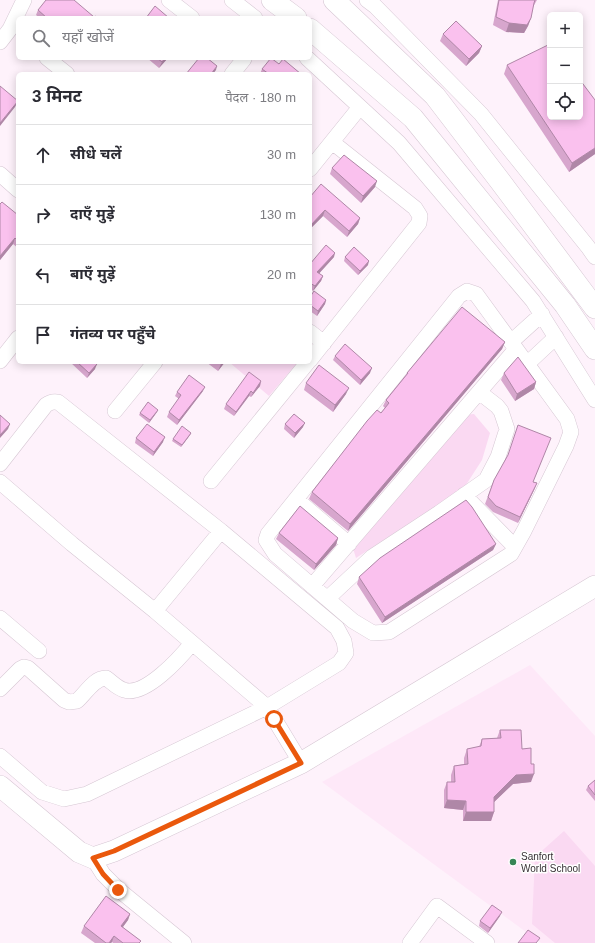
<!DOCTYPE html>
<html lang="hi">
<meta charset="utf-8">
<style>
:root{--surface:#fff;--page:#f2f2f3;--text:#2b2b33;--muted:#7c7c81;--line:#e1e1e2}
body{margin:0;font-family:Helvetica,"Noto Sans Devanagari",sans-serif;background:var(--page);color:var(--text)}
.controls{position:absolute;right:12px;top:12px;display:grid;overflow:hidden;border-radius:6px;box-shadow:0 2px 10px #0003}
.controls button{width:36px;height:36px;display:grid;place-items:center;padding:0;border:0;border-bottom:1px solid var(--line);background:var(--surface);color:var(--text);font:20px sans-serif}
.stop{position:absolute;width:12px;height:12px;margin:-9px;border:3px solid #ea580c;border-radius:50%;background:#fff}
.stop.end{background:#ea580c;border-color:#fff;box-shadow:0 1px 4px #0008}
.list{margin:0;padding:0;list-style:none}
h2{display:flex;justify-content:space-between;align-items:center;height:52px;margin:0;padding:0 16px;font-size:17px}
h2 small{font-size:13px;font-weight:400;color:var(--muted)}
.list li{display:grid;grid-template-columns:26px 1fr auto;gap:12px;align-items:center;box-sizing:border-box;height:60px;padding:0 16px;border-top:1px solid var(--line)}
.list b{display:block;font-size:15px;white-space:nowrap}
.list em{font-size:13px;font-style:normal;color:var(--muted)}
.icon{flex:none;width:22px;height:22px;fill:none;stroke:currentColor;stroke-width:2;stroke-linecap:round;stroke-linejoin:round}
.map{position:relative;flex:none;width:595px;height:943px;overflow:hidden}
.search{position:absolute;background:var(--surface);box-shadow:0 2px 10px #0003;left:16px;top:16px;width:296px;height:44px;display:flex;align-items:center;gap:10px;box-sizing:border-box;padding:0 14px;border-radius:6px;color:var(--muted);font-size:15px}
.panel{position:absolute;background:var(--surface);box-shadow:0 2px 10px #0003;left:16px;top:72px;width:296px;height:292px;border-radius:6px}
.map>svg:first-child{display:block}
.built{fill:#fee8f8}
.green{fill:#fad9f2}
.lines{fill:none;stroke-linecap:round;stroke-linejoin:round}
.street-casing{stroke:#d6c7d3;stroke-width:16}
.secondary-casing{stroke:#d6c7d3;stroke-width:22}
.street{stroke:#fff;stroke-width:15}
.secondary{stroke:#fff;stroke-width:21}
.wall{fill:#d7a6cd}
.shaded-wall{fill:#af87a7}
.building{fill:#fac1ee;stroke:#af87a7}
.route{stroke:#ea580c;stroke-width:5}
.poi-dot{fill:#368555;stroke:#fff;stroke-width:1.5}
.labels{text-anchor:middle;stroke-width:3;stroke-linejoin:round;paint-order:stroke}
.poi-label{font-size:10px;fill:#383236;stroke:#fff;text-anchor:start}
</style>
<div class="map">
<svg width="595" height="943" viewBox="0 0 595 943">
<rect width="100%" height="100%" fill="#fef2fb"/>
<!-- built -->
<path class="built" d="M530 665 595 736V943H541L322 782Z"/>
<!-- green -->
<path class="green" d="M229 362H298L269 396Z
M474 414 490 433 482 460 464 488 356 558 352 545 464 415Z
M564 831 595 866V943H555L532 924 535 857Z"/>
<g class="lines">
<!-- street casing -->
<g class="street-casing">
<path id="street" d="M169 0 192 18
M232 0 255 18
M367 0 375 6 481 114 588 247 595 257
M0 42 10 29 24 0
M47 58 67 74
M307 58 399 143 533 301 595 400
M232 74 244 59 242 58
M310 169 360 107
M0 174 18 190
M467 291 476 294 567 419 571 432 566 446 524 531 511 554 389 632 373 633 353 621 275 554 266 540 268 534 459 296Z
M310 332 324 343
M511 342 542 314
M310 360 419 223 420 216 415 208 332 142
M0 361 18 338
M527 364 556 337
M115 411 155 362
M0 464 46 405C50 402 53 401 58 402L221 531 337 628 344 641 346 653 339 663 267 707 87 794 64 799 42 792 0 756
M211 481 308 362
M0 482 72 544 155 611 267 707 301 763
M464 495 515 547
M296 499 349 544
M312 586 516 349
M327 599 372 557 439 513 486 480 498 457 507 429 501 411 497 406 479 392
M155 611 221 531
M0 618 39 651
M0 689 20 669 24 667 28 668 64 700 69 702 77 701C86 693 94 678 106 678 112 682 117 688 124 690 145 697 180 658 192 643
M93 858 103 874 119 890 184 943
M410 943 437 906 487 943"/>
</g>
<!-- secondary casing -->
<g class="secondary-casing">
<path id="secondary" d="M272 0 296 18
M334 0 435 96 500 181 595 308
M310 29 413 118 565 305 595 349
M0 786 79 852 93 858 114 851 301 763 595 586"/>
</g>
<!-- street -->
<use href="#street" class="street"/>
<!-- secondary -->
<use href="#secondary" class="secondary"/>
</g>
<!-- wall -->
<path class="wall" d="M498 0H537L533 7 531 18 528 26 524 33 506 32 493 25Z
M38 10 94 17 98 18H40L36 15Z
M443 34 482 46 479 53 466 66 440 41Z
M147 58H168L159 68Z
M279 64 301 74H260L262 69Z
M507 65 595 154 569 172 504 74Z
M332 168 375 187 361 203 330 174Z
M310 197 360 218 358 224 347 237 323 216 310 229Z
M0 204 18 215V248L13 244 0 260Z
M334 257 319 273 323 276 321 281 313 291 310 288V264Z
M345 257 368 265 358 275 344 261Z
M310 297 326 300 325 304 317 316 310 311Z
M505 342 502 349 348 531 309 499 312 492 385 408 383 406 386 400 406 375 407 373Z
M335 356 370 373 360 385 333 360Z
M70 362H95V369L87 378Z
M206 362H225L218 371Z
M504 373 536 382 534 389 515 401 501 380Z
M261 381 260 386 251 397 249 396 234 416 224 409 226 404Z
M306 383 346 394 333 412 304 390Z
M203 391 177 425 167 417 169 412 179 399 175 396 177 392Z
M157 412 149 423 139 415 140 413Z
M285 424 303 427 294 438 284 429Z
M191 433 190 435 181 447 172 441 173 439Z
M136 438 163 442 153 456 135 443Z
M494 480 533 482 537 483 534 490 518 523 493 512 485 504Z
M279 533 338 538 336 545 314 570 276 539Z
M496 544 493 550 382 623 357 584 359 577Z
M500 730 522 749 531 782 513 784 494 802V812L491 821H463V810L444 808V790L447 782H451V775L454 766 464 764V758L467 749 479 747 482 739 497 738Z
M595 780V801L586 790 588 786Z
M130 914 128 920 123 927 140 943H113L112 942 111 943H95L81 933 84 926Z
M500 916 488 933 479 926 480 921Z"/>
<!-- shaded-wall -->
<path class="shaded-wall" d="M531 18 528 26 524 33 506 32 509 23Z
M482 46 479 53 466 66 469 59Z
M165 58H168L159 68 162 62Z
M217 66 216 70 213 74H211Z
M18 101 15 107 0 126V123Z
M595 148V154L569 172 572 163Z
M377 181 375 187 361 203 363 196Z
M325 210 323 216 310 229V226Z
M360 218 358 224 347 237 349 231Z
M15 238 13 244 0 260V256Z
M335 253 334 257 316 277 317 272Z
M369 261 368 265 358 275 360 271Z
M323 276 321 281 313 291 315 286Z
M326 300 325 304 317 316 318 311Z
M505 342 502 349 348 531 350 524Z
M222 362H225L218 371 221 364Z
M97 364 95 369 87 378 89 373Z
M372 368 370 373 360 385 361 380Z
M261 381 260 386 251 397 253 393Z
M536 382 534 389 515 401 517 394Z
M205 387 203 391 177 425 179 420Z
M349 388 346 394 333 412 335 405Z
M251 391 249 396 234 416 236 412Z
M158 410 157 412 149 423 150 420Z
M305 423 303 427 294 438 295 433Z
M10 424 8 429 0 438V435Z
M191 433 190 435 181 447 182 445Z
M165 437 163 442 153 456 154 452Z
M537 483 534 490 518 523 520 517Z
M338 538 336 545 314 570 316 564Z
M496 544 493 550 382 623 385 617Z
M534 774 531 782 513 784 491 805 494 797 516 775Z
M447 800 466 801 463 810 444 808Z
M466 812H494L491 821H463Z
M502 912 500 916 488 933 490 928Z
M130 914 128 920 119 932 121 926Z
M114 936 112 942 111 943H109Z"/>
<!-- building -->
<path class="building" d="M46 0H74L94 17 95 16 98 18H47L38 10Z
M499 0H535L534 3 531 18 527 25 509 23 496 17Z
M155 6 169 18H146Z
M456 21 482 46 469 59 443 34Z
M550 44V117H580V80L595 100V148L572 163 507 65Z
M157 58H165L162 62Z
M199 58H207L217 66 211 74H186Z
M271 58 279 64 283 59 301 74H269L262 69Z
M0 86 18 101 0 123Z
M344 155 377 181 363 196 332 168Z
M321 184 360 218 349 231 325 210 310 226V197Z
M2 202 18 215V241L15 238 0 256V204Z
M326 245 335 253 317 272 323 276 315 286 310 283V264Z
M354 247 369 261 360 271 345 257Z
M314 291 326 300 318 311 310 305V297Z
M462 307 505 342 350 524 312 492 367 421 377 410 381 413 389 403 386 400 408 373H407Z
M345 344 372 368 361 380 335 356Z
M518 357 536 382 517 394 504 373Z
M77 362H95L97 364 89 373Z
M218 362H222L221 364Z
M319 365 349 388 335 405 306 383Z
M249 372 261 381 253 393 251 391 236 412 226 404Z
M189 375 205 387 179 420 169 412 181 395 177 392Z
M148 402 158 410 150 420 140 413Z
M294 414 305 423 295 433 285 424Z
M0 415 10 424 0 435Z
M147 424 165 437 154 452 136 438Z
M518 425 551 438 533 482 537 483 520 517 496 506 488 497 494 480 508 455Z
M182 426 191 433 182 445 173 439Z
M466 500 472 507 496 544 385 617 359 577 380 558Z
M300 506 338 538 316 564 279 533Z
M500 730H521L522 749 531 748V764H534V774L516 775 494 797V812H466V801L447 800V782H455L454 766 468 764 467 749 481 746 482 739 501 738Z
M595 780V795L588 786Z
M106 896 130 914 121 926 141 941 139 943H123L114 936 109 943H106L84 926Z
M492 905 502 912 490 928 480 921Z
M528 930 540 938 536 943H518Z"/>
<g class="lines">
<!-- route -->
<path class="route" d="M118 890 103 874 93 858 114 851 301 763 274 719"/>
</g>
<!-- markers -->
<circle class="poi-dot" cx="513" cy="862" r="4"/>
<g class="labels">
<!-- poi labels -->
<g class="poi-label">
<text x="521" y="860">Sanfort<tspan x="521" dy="12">World School</tspan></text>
</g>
</g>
</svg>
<div class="controls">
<button>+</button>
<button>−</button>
<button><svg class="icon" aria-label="locate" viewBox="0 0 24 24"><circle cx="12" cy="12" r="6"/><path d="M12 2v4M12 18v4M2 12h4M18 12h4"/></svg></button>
</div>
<div class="stop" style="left:274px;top:719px"></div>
<div class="stop end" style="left:118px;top:890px"></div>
<div class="search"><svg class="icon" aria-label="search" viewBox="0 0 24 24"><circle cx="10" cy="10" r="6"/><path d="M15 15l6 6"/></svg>यहाँ खोजें</div>
<section class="panel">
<h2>3 मिनट<small>पैदल · 180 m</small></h2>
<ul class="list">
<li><svg class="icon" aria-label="ahead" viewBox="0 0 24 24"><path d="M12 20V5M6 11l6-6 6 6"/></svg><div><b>सीधे चलें</b></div><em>30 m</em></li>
<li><svg class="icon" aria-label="right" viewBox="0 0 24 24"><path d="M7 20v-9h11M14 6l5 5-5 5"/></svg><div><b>दाएँ मुड़ें</b></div><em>130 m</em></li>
<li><svg class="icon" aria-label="left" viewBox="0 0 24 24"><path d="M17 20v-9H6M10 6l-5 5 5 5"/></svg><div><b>बाएँ मुड़ें</b></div><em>20 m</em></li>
<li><svg class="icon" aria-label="arrive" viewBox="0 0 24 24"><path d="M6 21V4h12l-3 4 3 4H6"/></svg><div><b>गंतव्य पर पहुँचे</b></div></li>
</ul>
</section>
</div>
